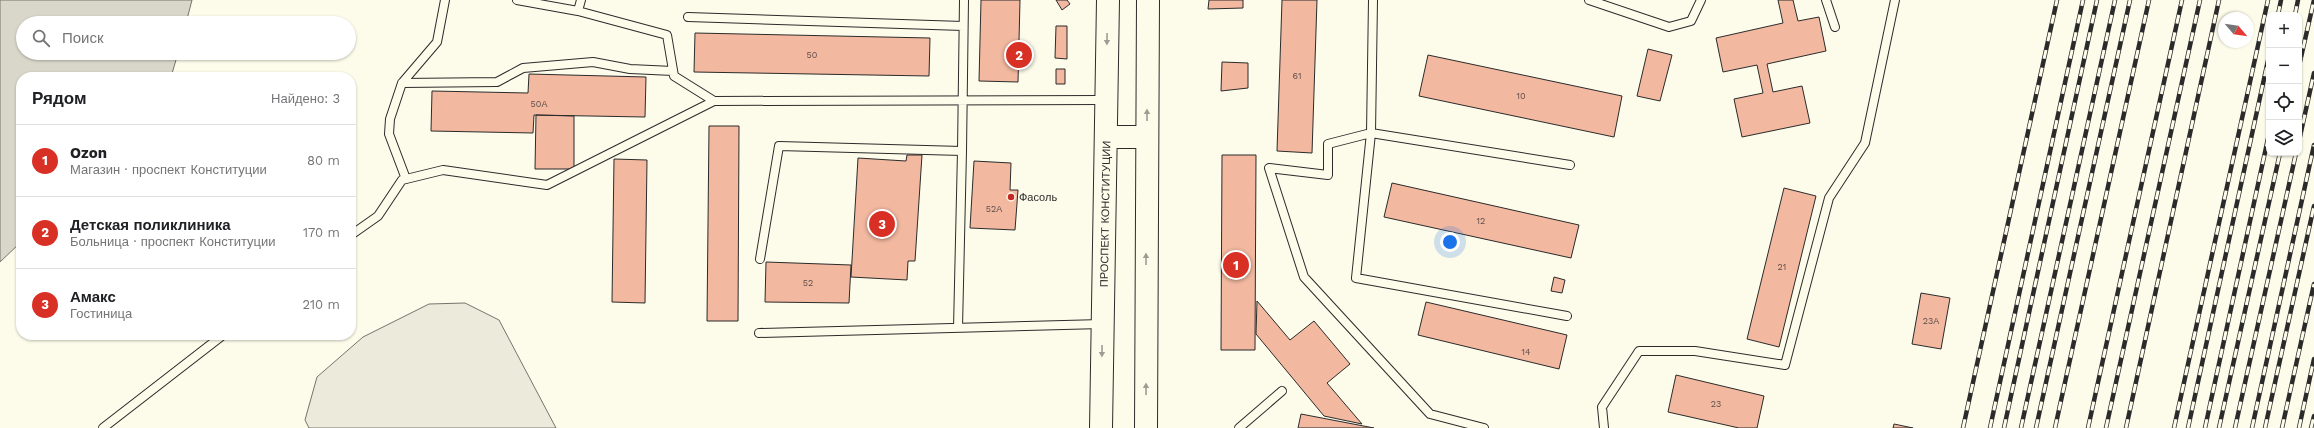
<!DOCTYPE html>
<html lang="ru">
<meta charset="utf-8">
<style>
:root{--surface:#fff;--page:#f6f6f6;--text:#202124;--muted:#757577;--line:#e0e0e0;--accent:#d93025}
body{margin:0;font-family:"Work Sans",sans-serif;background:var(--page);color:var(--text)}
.controls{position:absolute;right:12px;top:12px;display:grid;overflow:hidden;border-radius:8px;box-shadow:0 1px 3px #0004}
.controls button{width:36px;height:36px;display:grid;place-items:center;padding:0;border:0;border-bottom:1px solid var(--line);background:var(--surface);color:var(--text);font:20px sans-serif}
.compass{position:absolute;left:2218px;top:12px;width:36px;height:36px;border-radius:50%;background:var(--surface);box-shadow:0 1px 3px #0004;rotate:119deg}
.you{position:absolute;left:1450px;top:242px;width:14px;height:14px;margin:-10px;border:3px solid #fff;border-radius:50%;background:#1a73e8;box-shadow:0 0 0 6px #1a73e833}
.badge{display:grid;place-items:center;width:26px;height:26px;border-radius:50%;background:var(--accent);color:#fff;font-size:13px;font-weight:700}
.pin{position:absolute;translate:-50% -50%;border:2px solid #fff;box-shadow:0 1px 4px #0006}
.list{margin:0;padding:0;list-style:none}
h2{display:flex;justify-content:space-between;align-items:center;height:52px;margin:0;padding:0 16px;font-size:17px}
h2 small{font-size:13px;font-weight:400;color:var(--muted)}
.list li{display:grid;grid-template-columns:26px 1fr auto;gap:12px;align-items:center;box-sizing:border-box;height:72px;padding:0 16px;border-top:1px solid var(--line)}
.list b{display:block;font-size:15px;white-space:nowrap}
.list p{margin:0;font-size:13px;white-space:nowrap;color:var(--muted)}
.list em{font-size:13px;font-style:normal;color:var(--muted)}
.icon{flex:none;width:22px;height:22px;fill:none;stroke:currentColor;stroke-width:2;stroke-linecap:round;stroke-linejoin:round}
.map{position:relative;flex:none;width:2314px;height:428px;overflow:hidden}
.search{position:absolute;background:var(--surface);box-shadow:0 1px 3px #0004;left:16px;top:16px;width:340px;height:44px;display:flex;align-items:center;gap:10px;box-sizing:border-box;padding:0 14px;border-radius:22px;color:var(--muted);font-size:15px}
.panel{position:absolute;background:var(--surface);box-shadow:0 1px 3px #0004;left:16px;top:72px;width:340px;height:268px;border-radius:16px}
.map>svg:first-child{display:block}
.green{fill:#ecebdb;stroke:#74746e}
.water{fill:#d8d7c9;stroke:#74746e}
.building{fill:#f2b8a0;stroke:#2b2b2b}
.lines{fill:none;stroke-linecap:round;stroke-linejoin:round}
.lane-casing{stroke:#2b2b2b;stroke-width:10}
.secondary-casing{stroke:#2b2b2b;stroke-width:24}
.lane{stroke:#fdfbea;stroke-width:8}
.secondary{stroke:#fdfbea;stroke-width:22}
.rail-casing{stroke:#2b2b2b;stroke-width:4.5}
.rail{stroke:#fdfbea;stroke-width:3;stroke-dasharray:9;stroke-linecap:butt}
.oneway{fill:#9e9d94}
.poi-dot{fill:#c62828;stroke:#fdfbea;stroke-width:1.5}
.labels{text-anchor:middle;stroke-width:3;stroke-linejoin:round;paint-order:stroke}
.number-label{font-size:9px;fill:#5d4e48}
.poi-label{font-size:11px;fill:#2b2b2b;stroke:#fdfbea;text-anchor:start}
.street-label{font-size:11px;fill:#2b2b2b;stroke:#fdfbea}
</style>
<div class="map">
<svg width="2314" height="428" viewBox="0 0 2314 428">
<rect width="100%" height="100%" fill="#fdfbea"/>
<!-- green -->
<path class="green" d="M465 303 499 320 556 428H309L305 420 317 377 363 337 429 304Z"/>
<!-- water -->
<path class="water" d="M0 0H192L186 23H23V53H178L171 77H21V242L0 262Z"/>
<!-- building -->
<path class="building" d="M981 0H1020L1018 82 979 81Z
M1056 0H1067L1070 4 1062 10Z
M1209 0H1243V8L1208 9Z
M1282 0H1317L1312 153 1277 151Z
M1778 0H1793L1798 21 1819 17 1826 51 1767 64 1773 92 1802 86 1810 123 1742 137 1734 99 1763 93 1757 65 1723 72 1716 38 1783 23Z
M1056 26H1067V59L1055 58Z
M695 33 930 38 929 76 694 72Z
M1648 49 1672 55 1660 101 1637 96Z
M1428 55 1622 96 1614 137 1419 96Z
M1222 62 1248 63V88L1221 91Z
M1056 69H1065V84H1056Z
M529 74 646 77 645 117 534 115 533 133 431 131 432 91 528 93Z
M536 115 574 116V169H535Z
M709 126H739L738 321H707Z
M907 155H922L915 261H908L907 280 851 277 858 158 906 161Z
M1222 155H1256L1255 350H1221Z
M614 159 647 160 645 303 612 302Z
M974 161 1011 163 1010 190H1018L1015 230 970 228Z
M1392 183 1579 225 1571 258 1384 217Z
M1784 188 1816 196 1779 347 1747 339Z
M766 262 851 265 849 303 765 302Z
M1554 277 1565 280 1562 293 1551 291Z
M1921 293 1950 298 1941 349 1912 344Z
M1257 301 1290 340 1314 321 1350 364 1327 383 1362 424 1324 416 1256 334Z
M1426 302 1567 335 1559 369 1418 335Z
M1676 375 1764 396 1757 428H1739L1668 412Z
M1301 414 1374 428H1298Z
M1894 424 1913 428H1893Z"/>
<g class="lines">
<!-- lane casing -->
<g class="lane-casing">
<path id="lane" d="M517 0 578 11
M581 0 578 11 667 35 674 76 714 101
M1373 0 1371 133 1570 165
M1589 0 1669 27 1691 21 1701 0
M1826 0 1835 27
M688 17 963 26
M402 83 497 82 523 68 593 62 630 69 673 71
M406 179 389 134 390 119 402 83 437 42 445 0
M351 235 378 216 402 180 443 170 547 185 714 101 1105 100
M760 259 779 146 962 151 964 0
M958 328 962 151
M759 333 1102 324
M103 428 223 335
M1239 428 1282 391
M1484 428 1430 414 1304 277 1269 168 1328 175V144L1371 133 1356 278 1567 316
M1604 428 1602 407 1639 351H1695L1785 365 1829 198 1865 143 1895 0"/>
</g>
<!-- secondary casing -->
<g class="secondary-casing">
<path id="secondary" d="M1106 137H1147
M1101 428 1108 0
M1146 428 1148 0"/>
</g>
<!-- lane -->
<use href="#lane" class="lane"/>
<!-- secondary -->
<use href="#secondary" class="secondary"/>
<!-- rail casing -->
<g class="rail-casing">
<path id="rail" d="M2278 15 2281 0
M2295 15 2298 0
M2299 66 2314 0
M2299 141 2314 73
M1963 428 2057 0
M1990 428 2083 0
M2004 428 2097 0
M2021 428 2115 0
M2036 428 2130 0
M2055 428 2149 0
M2088 428 2182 0
M2106 428 2200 0
M2126 428 2219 0
M2174 428 2268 0
M2188 428 2269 56
M2205 428 2269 134
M2219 428 2280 153
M2235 428 2296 153
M2252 428 2314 145
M2265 428 2314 206
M2282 428 2314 284
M2299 428 2314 359
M2311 428 2314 416"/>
</g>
<!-- rail -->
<use href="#rail" class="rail"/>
</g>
<!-- one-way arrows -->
<defs><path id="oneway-solid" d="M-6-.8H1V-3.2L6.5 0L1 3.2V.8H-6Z"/></defs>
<g class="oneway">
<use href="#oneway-solid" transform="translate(1107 39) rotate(91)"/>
<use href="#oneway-solid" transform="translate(1147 115) rotate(-90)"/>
<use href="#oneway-solid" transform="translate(1146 259) rotate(-90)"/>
<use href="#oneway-solid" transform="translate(1102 351) rotate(91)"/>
<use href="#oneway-solid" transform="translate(1146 389) rotate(-90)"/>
</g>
<!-- markers -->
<circle class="poi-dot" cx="1011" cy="197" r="4"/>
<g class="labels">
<!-- number labels -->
<g class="number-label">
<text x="812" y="58">50</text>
<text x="1297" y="79">61</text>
<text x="1521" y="99">10</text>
<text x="539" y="107">50А</text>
<text x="994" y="212">52А</text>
<text x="1481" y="224">12</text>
<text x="1782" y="270">21</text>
<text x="808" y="286">52</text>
<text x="1931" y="324">23А</text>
<text x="1526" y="355">14</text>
<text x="1716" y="407">23</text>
</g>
<!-- poi labels -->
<g class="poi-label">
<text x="1019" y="201">Фасоль</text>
</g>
<!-- street labels -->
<g class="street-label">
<text transform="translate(1105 214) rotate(-89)" y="4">ПРОСПЕКТ КОНСТИТУЦИИ</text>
</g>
</g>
</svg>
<div class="controls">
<button>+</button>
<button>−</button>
<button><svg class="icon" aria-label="locate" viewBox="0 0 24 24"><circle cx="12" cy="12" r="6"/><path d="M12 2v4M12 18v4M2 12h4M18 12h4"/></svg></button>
<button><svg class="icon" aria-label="layers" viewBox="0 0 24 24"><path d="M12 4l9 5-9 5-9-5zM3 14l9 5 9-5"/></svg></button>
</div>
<svg class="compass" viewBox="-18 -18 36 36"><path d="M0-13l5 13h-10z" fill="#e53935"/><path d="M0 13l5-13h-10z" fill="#757577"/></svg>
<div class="you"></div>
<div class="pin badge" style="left:1236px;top:265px">1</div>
<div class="pin badge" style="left:1019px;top:55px">2</div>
<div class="pin badge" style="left:882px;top:224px">3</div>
<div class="search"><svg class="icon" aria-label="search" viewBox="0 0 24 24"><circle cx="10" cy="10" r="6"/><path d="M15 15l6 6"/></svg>Поиск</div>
<section class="panel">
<h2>Рядом<small>Найдено: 3</small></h2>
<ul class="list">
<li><span class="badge">1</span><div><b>Ozon</b><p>Магазин · проспект Конституции</p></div><em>80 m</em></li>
<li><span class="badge">2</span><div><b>Детская поликлиника</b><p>Больница · проспект Конституции</p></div><em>170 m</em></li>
<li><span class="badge">3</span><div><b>Амакс</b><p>Гостиница</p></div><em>210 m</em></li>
</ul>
</section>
</div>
